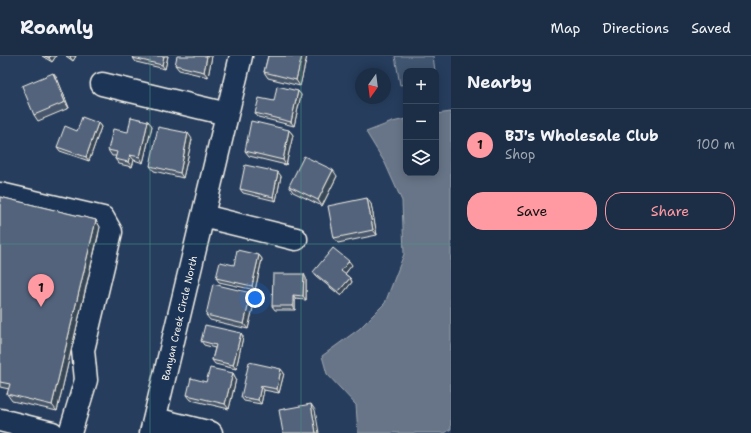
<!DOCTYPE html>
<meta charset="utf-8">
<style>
:root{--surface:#1c2e46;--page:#25364d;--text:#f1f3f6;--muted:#a0a8b3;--line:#3a4a5f;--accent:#ff9aa2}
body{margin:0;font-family:"Shantell Sans",sans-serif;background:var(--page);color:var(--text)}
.controls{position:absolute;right:12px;top:12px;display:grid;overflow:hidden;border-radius:8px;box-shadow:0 2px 10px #0003}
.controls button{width:36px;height:36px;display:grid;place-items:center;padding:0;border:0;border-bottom:1px solid var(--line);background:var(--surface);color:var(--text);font:20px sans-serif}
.compass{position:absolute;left:355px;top:12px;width:36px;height:36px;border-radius:50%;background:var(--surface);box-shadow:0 2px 10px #0003;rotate:194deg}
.you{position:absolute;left:255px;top:242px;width:14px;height:14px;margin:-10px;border:3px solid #fff;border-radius:50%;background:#1a73e8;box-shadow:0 0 0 6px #1a73e833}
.badge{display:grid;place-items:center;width:26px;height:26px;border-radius:50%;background:var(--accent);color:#111;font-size:13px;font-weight:700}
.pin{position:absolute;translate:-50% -33px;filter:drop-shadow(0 1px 2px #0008)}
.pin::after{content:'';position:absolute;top:21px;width:14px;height:12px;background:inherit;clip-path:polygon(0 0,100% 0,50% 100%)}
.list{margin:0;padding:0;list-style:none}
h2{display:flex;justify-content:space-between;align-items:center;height:52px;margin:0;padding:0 16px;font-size:17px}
h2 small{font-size:13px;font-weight:400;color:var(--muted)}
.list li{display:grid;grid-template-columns:26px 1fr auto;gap:12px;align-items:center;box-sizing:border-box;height:72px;padding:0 16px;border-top:1px solid var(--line)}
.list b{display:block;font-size:15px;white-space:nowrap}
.list p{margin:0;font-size:13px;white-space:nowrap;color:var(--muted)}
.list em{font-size:13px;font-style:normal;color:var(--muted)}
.actions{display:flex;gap:8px;padding:12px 16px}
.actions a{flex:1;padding:9px 0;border:1px solid var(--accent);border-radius:16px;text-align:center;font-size:14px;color:var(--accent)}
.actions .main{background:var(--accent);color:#111}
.icon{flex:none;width:22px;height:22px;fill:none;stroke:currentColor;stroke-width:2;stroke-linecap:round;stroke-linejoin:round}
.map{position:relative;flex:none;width:451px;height:377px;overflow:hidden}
header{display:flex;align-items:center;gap:24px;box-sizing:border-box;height:56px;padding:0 20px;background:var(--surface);border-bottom:1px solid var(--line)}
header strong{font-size:19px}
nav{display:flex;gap:22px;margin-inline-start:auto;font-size:14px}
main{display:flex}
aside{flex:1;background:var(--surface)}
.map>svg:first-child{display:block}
.green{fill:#40546f;stroke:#9aa2ac}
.water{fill:#677588;stroke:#9fa7ae}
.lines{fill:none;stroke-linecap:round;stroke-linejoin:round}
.minor-casing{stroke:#f4f1e8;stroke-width:25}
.minor{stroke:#1d3557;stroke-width:22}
.wall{fill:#47566a;stroke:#f4f1e8}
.shaded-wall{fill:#394656;stroke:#f4f1e8}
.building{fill:#52647b;stroke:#f4f1e8}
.grid{fill:none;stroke:#48958c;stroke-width:1;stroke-opacity:0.55}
.labels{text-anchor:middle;stroke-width:3;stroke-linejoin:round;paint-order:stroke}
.street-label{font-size:10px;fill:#f4f1e8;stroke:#1d3557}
</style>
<header>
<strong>Roamly</strong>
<nav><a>Map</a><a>Directions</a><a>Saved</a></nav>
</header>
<main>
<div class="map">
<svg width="451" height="377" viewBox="0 0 451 377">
<rect width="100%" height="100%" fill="#263d5d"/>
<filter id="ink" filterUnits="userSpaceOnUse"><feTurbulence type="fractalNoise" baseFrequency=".025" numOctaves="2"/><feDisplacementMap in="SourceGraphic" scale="8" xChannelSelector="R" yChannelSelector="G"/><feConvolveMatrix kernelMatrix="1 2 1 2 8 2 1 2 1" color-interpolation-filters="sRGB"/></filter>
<g filter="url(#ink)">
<!-- green -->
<path class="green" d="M395 0H433L435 15H406V28L400 29Z"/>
<!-- water -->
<path class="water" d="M451 56V373L445 377H358L356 349 327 318 322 300 359 273 385 247 404 198 402 145 385 107 366 76 392 66 406 63V117H436V58Z"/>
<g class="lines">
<!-- minor casing -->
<g class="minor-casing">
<path id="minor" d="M102 28 227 58
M0 138 103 162 111 176 83 294 86 324 70 377
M203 160 296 183
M155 363 211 377
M0 364 52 377
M151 377 241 0"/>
</g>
<!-- minor -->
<use href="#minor" class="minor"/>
</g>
<!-- wall -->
<path class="wall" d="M42 0H56L52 6Z
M66 0H76L73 5Z
M168 0 165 13 136 6 133 2Z
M212 0 208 21 179 14 175 9Z
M268 0H307L300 30 268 22 264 16Z
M57 22 69 52 38 65 34 59Z
M298 35 301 39 294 70 258 61 255 57 274 45Z
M148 65 152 70 143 107 134 104 132 111 119 108 115 103 116 100H112L108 94 128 76Z
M98 67 101 71 89 105 60 95 57 91 77 75Z
M289 74 293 79 286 109 249 100 245 95Z
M192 83 183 122 154 115 150 110Z
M281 120 276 145 243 137 240 133Z
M337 120 322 150 293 136 289 130Z
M0 141 96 164 100 171 57 355 12 345 7 338 9 333 0 331Z
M371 148 377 179 338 187 334 182Z
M259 199 262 203 255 234 219 226 216 222 234 209Z
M352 209 345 218 350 222 352 226 341 240 316 220 313 216Z
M306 222V244L295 243V254H275L272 250Z
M255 243 248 273 210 264 206 259Z
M241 277 243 281 236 313 215 308 212 304 215 292 204 289 201 285Z
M233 317 236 323 229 353 191 344 187 339 206 326Z
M284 317 279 337 264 334 261 348 244 345 241 341Z"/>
<!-- shaded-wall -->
<path class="shaded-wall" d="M51 0H56L52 6 49 2Z
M71 0H76L73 5 70 1Z
M164 0H168L165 13 162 9Z
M207 0H212L208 21 204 16Z
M302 0H307L300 30 296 24Z
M53 17 57 22 69 52 65 46Z
M298 35 301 39 294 70 291 66Z
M148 65 152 70 143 107 140 101Z
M98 67 101 71 89 105 86 101Z
M289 74 293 79 286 109 283 104Z
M188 77 192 83 183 122 180 117Z
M130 99 134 104 132 111 128 106Z
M333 114 337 120 322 150 318 144Z
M278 116 281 120 276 145 273 141Z
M367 142 371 148 377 179 373 174Z
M96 164 100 171 57 355 52 349Z
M259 199 262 203 255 234 252 230Z
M349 205 352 209 344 219 341 215Z
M304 218 306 222V244L303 240Z
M350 222 352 226 341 240 338 236Z
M251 237 255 243 248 273 244 268Z
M293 239 295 243V254L293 250Z
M241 277 243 281 236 313 233 309Z
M281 313 284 317 279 337 277 333Z
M233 317 236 323 229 353 225 348Z
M261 330 264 334 261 348 258 344Z
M311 348 315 354 319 377H316Z"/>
<!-- building -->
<path class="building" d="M45 0H51L49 2Z
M134 0H164L162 9 133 2Z
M177 0H207L204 16 175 9Z
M268 0H302L296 24 264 16Z
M53 17 65 46 34 59 22 30Z
M277 30 298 35 291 66 255 57 259 42 274 45Z
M82 61 98 67 86 101 57 91 65 70 77 75Z
M131 61 148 65 140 101 130 99 128 106 115 103 117 96 108 94 113 73 128 76Z
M251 65 289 74 283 104 245 95Z
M158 71 188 77 180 117 150 110Z
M304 100 333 114 318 144 289 130Z
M245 109 278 116 273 141 240 133Z
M0 141 96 164 52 349 7 338 10 328 0 326Z
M367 142 373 174 334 182 328 150Z
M333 192 349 205 341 215 350 222 338 236 313 216Z
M237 194 259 199 252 230 216 222 220 206 234 209Z
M273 218H304L303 240 293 239V250H272Z
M213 228 251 237 244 268 206 259Z
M205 269 241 277 233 309 212 304 216 289 201 285Z
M249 306 281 313 277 333 261 330 258 344 241 341Z
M210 312 233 317 225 348 187 339 191 322 206 326Z
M311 348 316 377H283L279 354Z"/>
</g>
<!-- grid -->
<path class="grid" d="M150 0V377M301 0V377M0 188H451"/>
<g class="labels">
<!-- street labels -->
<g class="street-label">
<text transform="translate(179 262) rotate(-77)" y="4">Banyan Creek Circle North</text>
</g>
</g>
</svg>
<div class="controls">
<button>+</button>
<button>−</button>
<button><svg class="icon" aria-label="layers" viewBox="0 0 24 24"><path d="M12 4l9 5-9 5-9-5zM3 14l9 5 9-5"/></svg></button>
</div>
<svg class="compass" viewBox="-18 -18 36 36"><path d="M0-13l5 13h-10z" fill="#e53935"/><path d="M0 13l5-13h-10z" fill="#a0a8b3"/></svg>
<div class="you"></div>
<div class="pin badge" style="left:41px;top:251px">1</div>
</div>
<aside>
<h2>Nearby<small></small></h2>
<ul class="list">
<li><span class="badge">1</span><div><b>BJ's Wholesale Club</b><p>Shop</p></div><em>100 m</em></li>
</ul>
<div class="actions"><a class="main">Save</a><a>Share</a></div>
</aside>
</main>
